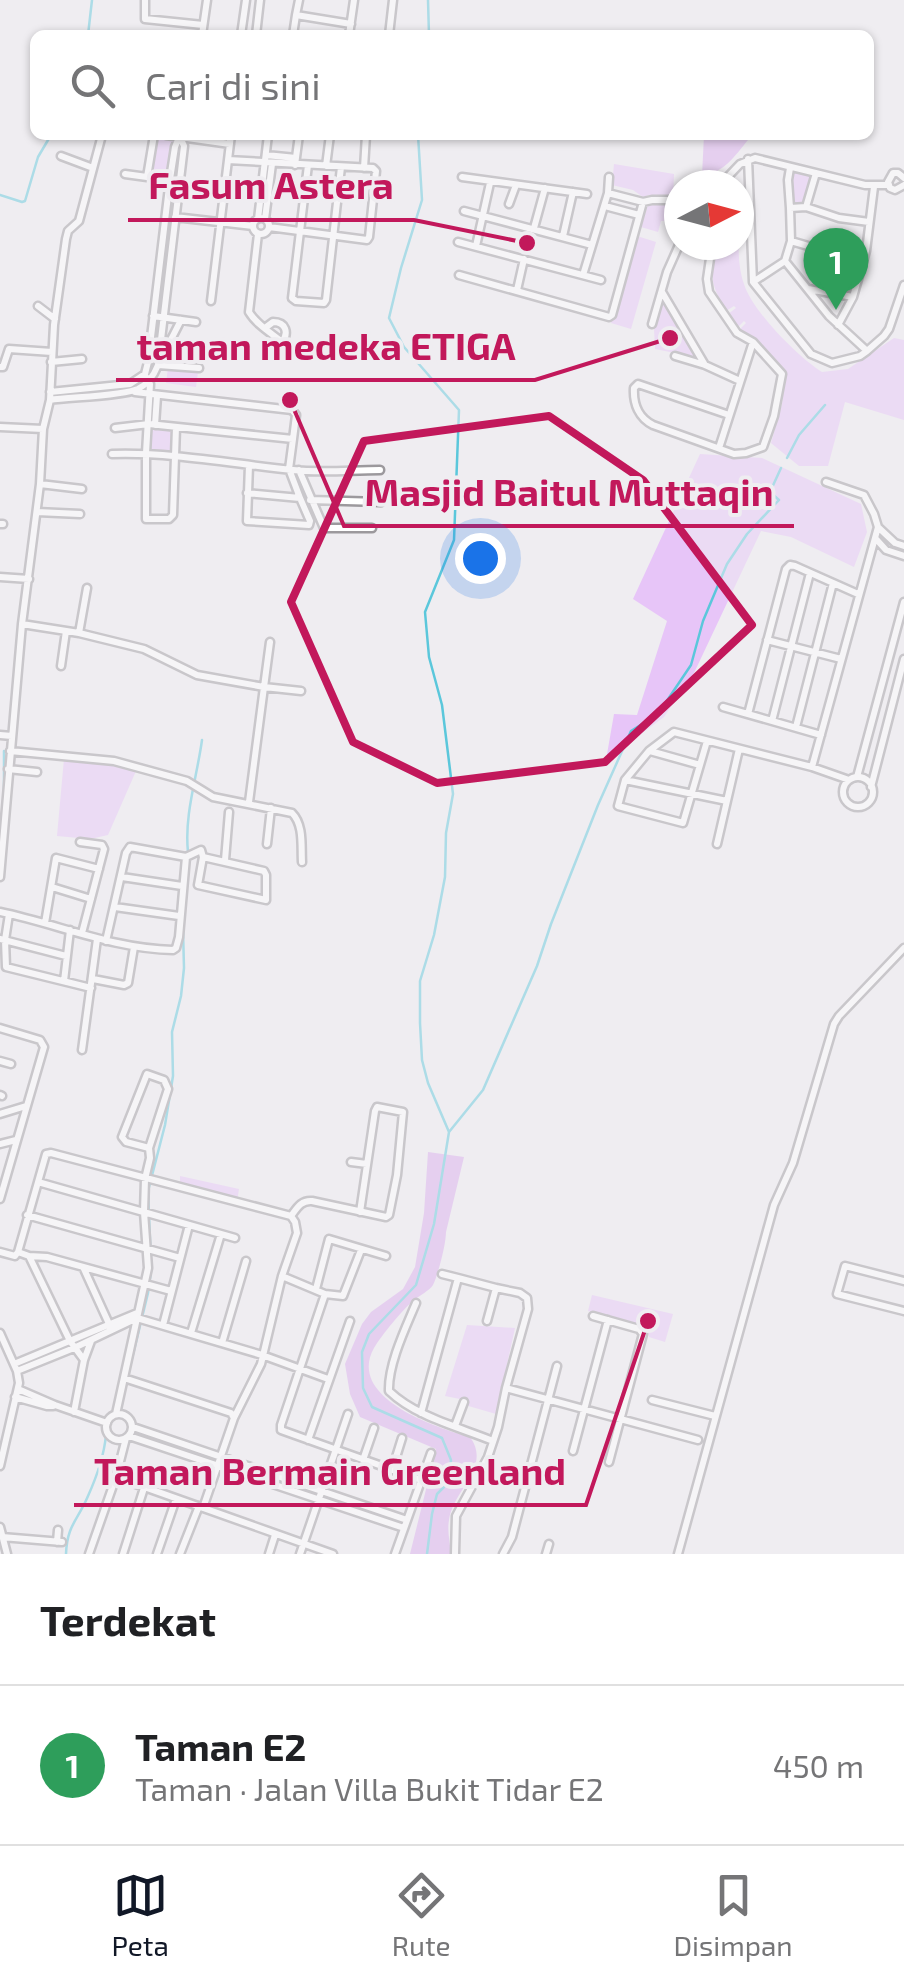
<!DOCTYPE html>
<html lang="id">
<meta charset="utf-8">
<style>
:root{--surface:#fff;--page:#f6f6f6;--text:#202124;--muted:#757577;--line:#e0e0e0;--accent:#111827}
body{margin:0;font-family:"Exo 2",sans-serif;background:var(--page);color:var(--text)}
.compass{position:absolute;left:664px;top:170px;width:90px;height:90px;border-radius:50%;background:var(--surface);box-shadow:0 2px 8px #0004;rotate:84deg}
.you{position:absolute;left:480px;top:558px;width:35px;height:35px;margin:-25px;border:8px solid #fff;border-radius:50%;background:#1a73e8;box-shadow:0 0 0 15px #1a73e833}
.badge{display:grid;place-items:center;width:65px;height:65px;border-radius:50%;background:var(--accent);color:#fff;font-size:32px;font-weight:700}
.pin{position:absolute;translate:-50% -82px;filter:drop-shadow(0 2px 5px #0008)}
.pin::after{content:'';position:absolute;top:52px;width:35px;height:30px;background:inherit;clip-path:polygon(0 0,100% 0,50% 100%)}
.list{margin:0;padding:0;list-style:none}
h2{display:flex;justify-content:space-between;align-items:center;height:130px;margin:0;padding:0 40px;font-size:42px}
h2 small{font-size:32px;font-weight:400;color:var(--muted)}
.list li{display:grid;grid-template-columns:65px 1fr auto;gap:30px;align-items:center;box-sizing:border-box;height:160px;padding:0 40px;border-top:2px solid var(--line)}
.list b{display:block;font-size:38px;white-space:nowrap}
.list p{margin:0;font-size:32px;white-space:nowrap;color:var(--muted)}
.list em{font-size:32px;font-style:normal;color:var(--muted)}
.icon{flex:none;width:55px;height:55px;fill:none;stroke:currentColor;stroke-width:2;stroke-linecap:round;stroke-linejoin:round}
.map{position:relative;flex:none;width:904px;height:1554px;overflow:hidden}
.search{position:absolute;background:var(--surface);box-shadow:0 2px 8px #0004;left:30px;right:30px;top:30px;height:110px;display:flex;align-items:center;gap:25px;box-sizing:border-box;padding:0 35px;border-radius:15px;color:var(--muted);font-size:38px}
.sheet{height:290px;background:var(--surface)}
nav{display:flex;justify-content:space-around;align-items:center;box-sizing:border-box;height:140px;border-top:2px solid var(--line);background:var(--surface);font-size:28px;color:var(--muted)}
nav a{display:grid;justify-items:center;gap:5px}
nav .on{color:var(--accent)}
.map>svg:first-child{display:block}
.green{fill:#e7c5f8}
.forest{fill:#d9acee}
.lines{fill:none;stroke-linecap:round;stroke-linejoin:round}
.stream{stroke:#5bc7db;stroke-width:2.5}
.minor-casing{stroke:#9c999d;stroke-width:11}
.minor{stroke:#fff;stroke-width:6}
.marked{fill:none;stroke:#c2185b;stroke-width:8;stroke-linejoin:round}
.leader{fill:none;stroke:#c2185b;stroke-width:4}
.callout-dot{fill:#c2185b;stroke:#efedf1;stroke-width:4}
.callout-label{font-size:38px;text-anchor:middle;font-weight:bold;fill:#c2185b;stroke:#efedf1;stroke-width:8;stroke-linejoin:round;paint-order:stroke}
</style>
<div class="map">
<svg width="904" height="1554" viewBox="0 0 904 1554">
<rect width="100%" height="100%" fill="#efedf1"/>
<!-- green -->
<path class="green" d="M156 138 174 141 168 177 150 174Z
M614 164 674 174 673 196 649 195 643 197 633 190 612 185Z
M792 172 811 176 803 205H793L791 181Z
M678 203 679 220 661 221 658 232 641 227 648 205Z
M637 236 656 242 631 329 611 323Z
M716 245H739C738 257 740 273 744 284 752 311 799 358 822 372L848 369 894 338 904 340V420L845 402 828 466H799L771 443 782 404 786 372 756 338 739 330 746 323 744 321 737 328 728 314 736 308 734 306 726 311C710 283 710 277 716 245Z
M663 301 695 357 655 349 654 328Z
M168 368 198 372 196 387 166 383Z
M151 427 172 430 171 451 150 449Z
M700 454 762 458 861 504 867 532 854 567 791 537 761 531 694 673 664 717 606 760 614 714 637 715 667 621 633 599Z
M64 759 115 763 136 771 108 835 90 839 57 836Z
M180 1176 239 1189 237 1201 180 1184Z
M592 1295 673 1314 665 1342 649 1337 648 1328 588 1311Z
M467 1325 515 1328 496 1414 465 1405V1400L445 1396Z"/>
<!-- forest -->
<path class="forest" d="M704 135H752C737 153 725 173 702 176Z
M428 1152 464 1157 446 1232C446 1244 438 1275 433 1285 429 1291 420 1295 414 1300 402 1310 382 1335 374 1348 346 1398 437 1428 470 1437 492 1467 453 1490 449 1520 447 1531 450 1543 451 1554H410L436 1449 360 1417 350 1394 345 1364 362 1324 371 1312 403 1289 415 1267 424 1213Z"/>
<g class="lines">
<!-- stream -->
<path class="stream" d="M428 0 429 35
M88 35 92 0
M418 135 422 200 401 268 389 318 404 347 459 410 454 540 425 612 429 657 442 705 453 794 446 833 445 877 434 935 420 981V1023L422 1060 428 1083 449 1132
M0 195 22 202 25 201 38 157 51 135
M787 458 799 435 825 405
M4 800V751
M0 830 2 818
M188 852C184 815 197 777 202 740
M186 897 189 860
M151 1263 148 1191 165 1125 173 1076 172 1032 181 996 184 968 183 930
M128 1375 148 1293 151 1271
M121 1409 125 1387
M66 1554C67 1525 78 1520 88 1496 97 1476 104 1456 106 1435
M427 1554 432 1514 437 1494 449 1482 451 1460 442 1438 372 1407 363 1388 362 1352 369 1334 416 1285 434 1224 449 1132 483 1090 537 966 551 924 598 805 631 731 658 714 691 665 703 621 727 564 747 534 779 500 770 492 781 468"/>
<!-- minor casing -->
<g class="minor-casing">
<path id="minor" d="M145 0V19L203 25
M296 15 299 0
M202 35 207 0
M241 35 246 0
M256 35 260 0
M293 35 296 15 351 24
M349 35 354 0
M389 35 393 0
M154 135 147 177 170 179
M166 135 230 144
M266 155 296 158
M61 156 93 168
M748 159 753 282 811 354 832 363 860 356 867 351 884 336 889 329 904 285
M228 160 373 168 376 171 369 237 367 240 269 227
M295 165 299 135
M308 165 292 298 296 301 324 303 326 300 341 167
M326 166 330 135
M364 168 366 135
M790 168 788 180 790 208 806 207 839 218 869 222
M125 174 147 177
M462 177 587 194
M904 178 898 173H893L888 182 890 188 895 190 904 185
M720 185 740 164 755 158 865 185H888
M608 193 643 202 652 200H679
M509 204 516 185
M605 206 639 215
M806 207 816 173
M464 211 592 245
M175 217 253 226
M253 226a8 8 0 1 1 16 0a8 8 0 1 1-16 0Z
M258 219 268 135
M265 219 272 164
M534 228 545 188
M258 234 249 312C256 324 271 333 282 342 289 333 286 322 273 322L265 328
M563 236 573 192
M791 241 863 262
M458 242 601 280
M712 245 707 279 709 292 737 333 753 342 782 374 774 416 763 447 746 453 734 454 653 425C639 418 633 404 634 388L638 384 729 415
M476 246 490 183
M785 261 829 316 867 351
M459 275 609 317 612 315 643 202
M583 275 608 193 609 177
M753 282 785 261 791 241 790 208
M808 289 853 297 866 251 874 187
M517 290 524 259
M662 292 705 365
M211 301 231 135
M38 306 55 319
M153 316 196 322
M181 320 158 365 199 368
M652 324 667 272 679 245
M838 325 853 297
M675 356 705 365 740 381
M51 362 82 359
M0 367H3L9 349 52 352
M147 378 150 384 146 453V519H169L173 515 176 427
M50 392 130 384 145 374 148 362 170 179 175 147 179 137
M135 392 292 410 296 415 293 439
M50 400C70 397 122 396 138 389 148 384 154 375 158 365L184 146 180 137
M155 425 157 396
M0 427 43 429 40 484 22 624 0 877
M115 428 149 424 293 439 289 469 300 498 247 493
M43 429 50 400 54 325 66 239 68 231 79 221 102 135
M719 448 753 342
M112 454C173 452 233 464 293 470 322 473 351 470 380 470
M249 465 247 521 309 525 310 521 300 498
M299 470 324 528H372
M40 484 82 489
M310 500 381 502
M37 512 80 514
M0 524H3
M879 528 895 543 904 546
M876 539 886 550 904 556
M0 577 29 579
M22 624 79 633 144 649 197 675 264 687 249 802
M79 633 87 588
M767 640 841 659
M270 642 264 687 301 691
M61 666 66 631
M723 707 821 735
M748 714 786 569 790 565 795 566 858 594
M772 721 810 573
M796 727 833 583
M0 735 12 736
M707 741 683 823 618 806 625 780 649 751 674 732 812 767 849 780
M10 751 114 761 187 781 213 797 292 813C304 825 301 846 302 862
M650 751 700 765
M812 767 878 527 874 514 864 495 826 482
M8 769 37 772
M857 777 904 602
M843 792a15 15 0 1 1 30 0a15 15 0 1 1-30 0Z
M625 780 727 801
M871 787 904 659
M80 842 102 845 104 849 82 933
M267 844 271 808
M717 844 739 749
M225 860 229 812
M122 877 182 886
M52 887 91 899
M115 907 179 916
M0 912C58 924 113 949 173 950L176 948 179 937 186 857
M9 914 5 940 6 967 91 988
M45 923 56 858 99 869
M0 939 66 956
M106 941 126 853 130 847 186 857 201 850 203 857 198 885 266 900V875L264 871 203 857
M93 979 124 985 128 983 134 947
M64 981 70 930
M0 1028 40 1040 44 1047 0 1199
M82 1050 97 939
M0 1061 11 1064
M0 1095 2 1096
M0 1114 26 1106
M0 1144 16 1140
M351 1162 367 1164
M38 1182 235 1238
M27 1215 180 1258
M291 1216C297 1208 301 1200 312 1201L386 1217 389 1215 397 1175 403 1112 377 1107 375 1111 360 1212
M0 1252 15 1256 18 1252
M29 1256 47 1257 171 1291
M84 1269 110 1326
M442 1274 458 1278
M282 1276 325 1294 343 1296 361 1250
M904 1281 845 1266 837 1294 904 1311
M316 1289 329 1239 386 1256
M325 1294 281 1425V1430L421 1480
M416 1303C406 1327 388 1364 389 1391 416 1417 459 1427 493 1441
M593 1316 639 1329 643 1334 609 1462
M163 1325 189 1225
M0 1333 17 1371 19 1383 0 1466
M191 1333 221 1234
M222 1343 246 1261
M84 1360 70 1341 29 1256 18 1252 46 1154 51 1153 291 1216
M14 1364 137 1313
M17 1371 74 1348 137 1318 262 1355 328 1379
M124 1378 231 1413 234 1418
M506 1388 698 1440
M18 1389 55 1405 107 1423
M15 1397 47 1406H53
M652 1400 715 1416
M74 1412 84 1360 91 1341
M421 1413 458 1278 496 1288
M106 1427a13 13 0 1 1 26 0a13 13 0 1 1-26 0Z
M116 1414 148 1268 144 1212 145 1179 150 1158 149 1148 168 1089 164 1080 147 1074 122 1137 126 1142 149 1148
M455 1426 464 1402
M133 1427 407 1520
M129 1436 404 1528
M308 1440 350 1321
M573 1451 608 1320
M363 1460 374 1428
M392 1470 402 1438
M116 1477 333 1554
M203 1508 234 1418 261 1364 282 1276 297 1233 295 1222 291 1216
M0 1527 7 1554
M2 1537 62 1542
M57 1542 58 1530
M89 1554 116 1477 126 1438
M123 1554 144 1488
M157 1554 176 1499
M180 1554 199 1506
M269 1554 275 1535
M300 1554 348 1414
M395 1554 431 1453
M455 1554 456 1516 488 1457 498 1427 506 1388 528 1309 527 1298 520 1293 496 1288 487 1321
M503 1554 512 1537 557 1366
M546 1554 549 1544
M678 1554 774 1205 793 1163 834 1024 839 1016 904 948"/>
</g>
<!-- minor -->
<use href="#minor" class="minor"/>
</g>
<!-- marked area -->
<path d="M0 0H904V1554H0ZM549 416 643 480 752 625 605 762 437 783 353 742 291 602 364 441Z" fill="#efedf1" fill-opacity=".55" fill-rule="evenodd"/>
<path class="marked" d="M549 416 643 480 752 625 605 762 437 783 353 742 291 602 364 441Z"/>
<!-- callouts -->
<path class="leader" d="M527 243L414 220H128M670 338L535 380H116M290 400L344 526H794M648 1321L586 1505H74"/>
<g class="callout-dot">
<circle cx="527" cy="243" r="10"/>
<circle cx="670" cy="338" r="10"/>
<circle cx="290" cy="400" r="10"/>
<circle cx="648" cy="1321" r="10"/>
</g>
<g class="callout-label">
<text x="271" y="199">Fasum Astera</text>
<text x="326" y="360">taman medeka ETIGA</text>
<text x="569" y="506">Masjid Baitul Muttaqin</text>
<text x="330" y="1485">Taman Bermain Greenland</text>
</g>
</svg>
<svg class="compass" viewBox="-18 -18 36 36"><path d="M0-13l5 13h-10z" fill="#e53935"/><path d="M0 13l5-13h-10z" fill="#757577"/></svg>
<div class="you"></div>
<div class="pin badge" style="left:836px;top:310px;background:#2e9e5b">1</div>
<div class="search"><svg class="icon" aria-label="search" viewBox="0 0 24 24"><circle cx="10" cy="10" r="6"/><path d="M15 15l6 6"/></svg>Cari di sini</div>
</div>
<section class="sheet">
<h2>Terdekat<small></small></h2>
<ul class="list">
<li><span class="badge" style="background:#2e9e5b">1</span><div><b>Taman E2</b><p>Taman · Jalan Villa Bukit Tidar E2</p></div><em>450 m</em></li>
</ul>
</section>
<nav>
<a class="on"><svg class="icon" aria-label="map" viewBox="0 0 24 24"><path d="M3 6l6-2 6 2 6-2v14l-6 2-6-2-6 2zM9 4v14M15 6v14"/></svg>Peta</a>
<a><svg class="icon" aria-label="directions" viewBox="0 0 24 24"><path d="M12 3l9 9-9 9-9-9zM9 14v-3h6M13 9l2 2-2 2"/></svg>Rute</a>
<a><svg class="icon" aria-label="saved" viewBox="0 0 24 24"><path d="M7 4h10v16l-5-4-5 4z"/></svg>Disimpan</a>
</nav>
